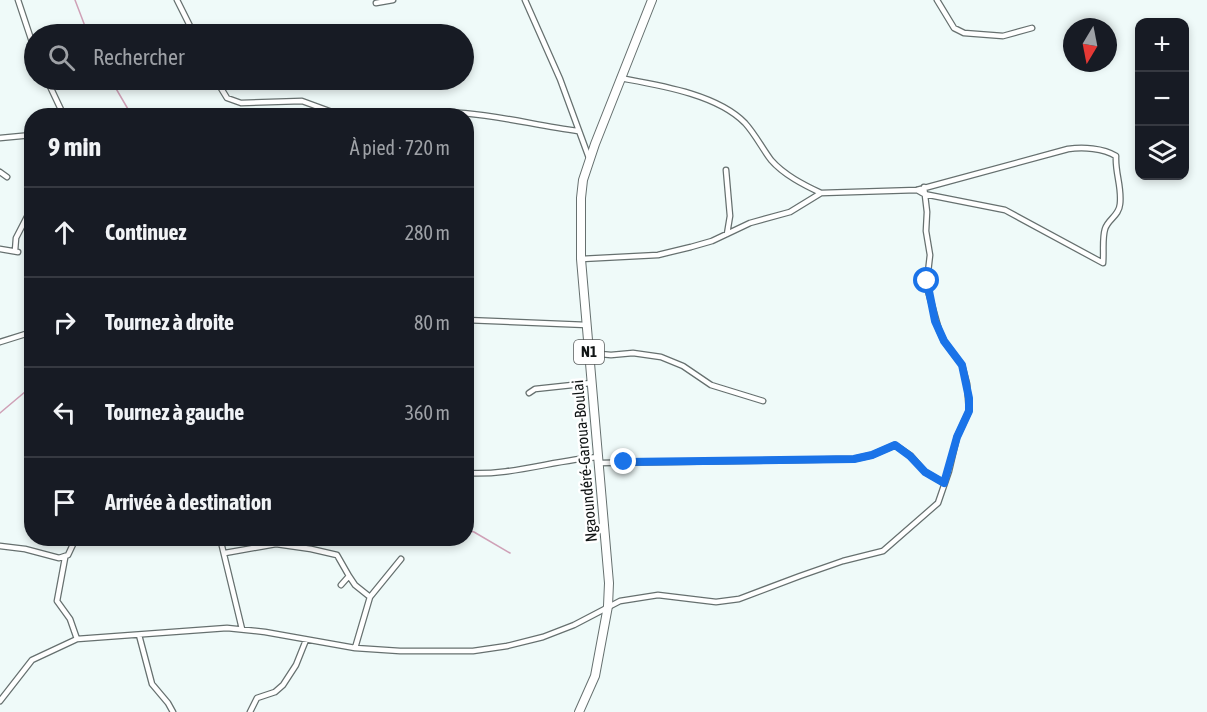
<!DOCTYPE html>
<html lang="fr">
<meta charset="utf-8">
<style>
:root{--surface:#171b24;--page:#20242c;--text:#f1f3f6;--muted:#9ea1a6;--line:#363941}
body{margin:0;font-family:"Asap Condensed",sans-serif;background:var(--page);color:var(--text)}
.controls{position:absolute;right:18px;top:18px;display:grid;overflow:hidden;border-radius:12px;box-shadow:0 3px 9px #0003}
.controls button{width:54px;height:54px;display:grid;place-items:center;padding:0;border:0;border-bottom:2px solid var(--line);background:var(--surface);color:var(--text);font:30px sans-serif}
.compass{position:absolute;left:1063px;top:18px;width:54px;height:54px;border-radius:50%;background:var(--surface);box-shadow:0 3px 9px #0003;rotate:190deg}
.stop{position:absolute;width:18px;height:18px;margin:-14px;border:4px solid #1a73e8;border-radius:50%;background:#fff}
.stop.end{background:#1a73e8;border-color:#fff;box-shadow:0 2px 6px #0008}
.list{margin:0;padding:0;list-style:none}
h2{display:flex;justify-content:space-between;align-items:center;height:78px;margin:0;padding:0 24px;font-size:26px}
h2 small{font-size:20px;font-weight:400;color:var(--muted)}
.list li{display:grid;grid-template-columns:39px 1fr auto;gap:18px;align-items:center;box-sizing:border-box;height:90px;padding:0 24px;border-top:2px solid var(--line)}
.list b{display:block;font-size:22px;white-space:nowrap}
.list em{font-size:20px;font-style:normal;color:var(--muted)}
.icon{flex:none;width:33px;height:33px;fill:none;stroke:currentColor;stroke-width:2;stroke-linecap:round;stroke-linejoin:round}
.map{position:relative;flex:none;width:1207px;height:712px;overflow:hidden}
.search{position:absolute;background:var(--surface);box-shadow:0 3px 9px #0003;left:24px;top:24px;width:450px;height:66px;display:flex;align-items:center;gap:15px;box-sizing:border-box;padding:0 21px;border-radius:33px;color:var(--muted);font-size:22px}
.panel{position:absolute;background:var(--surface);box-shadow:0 3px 9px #0003;left:24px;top:108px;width:450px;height:438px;border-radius:24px}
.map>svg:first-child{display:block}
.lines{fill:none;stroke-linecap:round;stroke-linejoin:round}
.stream{stroke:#cfa1b7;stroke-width:1.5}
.street-casing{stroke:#66706f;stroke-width:7}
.highway-casing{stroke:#66706f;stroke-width:10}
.street{stroke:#fff;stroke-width:4.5}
.highway{stroke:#fff;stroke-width:8}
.route{stroke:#1a73e8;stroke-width:8}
.labels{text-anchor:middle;stroke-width:5;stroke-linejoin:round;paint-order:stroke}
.shield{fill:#fff;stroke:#585b5b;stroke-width:1.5}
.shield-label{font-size:15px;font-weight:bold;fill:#111515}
.street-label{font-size:16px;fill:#111515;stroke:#fff}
</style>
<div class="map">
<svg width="1207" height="712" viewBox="0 0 1207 712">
<rect width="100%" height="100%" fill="#effaf9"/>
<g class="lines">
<!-- stream -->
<path class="stream" d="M75 0 88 34
M111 80 132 116
M0 413 32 386
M466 530 474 532 510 553"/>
<!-- street casing -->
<g class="street-casing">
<path id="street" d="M18 0 34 48
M177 0 194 34
M525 0 560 79 589 158
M937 0 954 28 964 33 1003 36 1032 28
M376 3 393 0
M47 80 64 116
M216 80 227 98 241 103 302 101 343 116
M399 116C462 104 517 123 578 131
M0 138 32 135
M726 170 730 216 727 234
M0 172 7 177
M821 193 917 190 1068 149C1083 147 1103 148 1116 156 1115 173 1122 187 1120 204 1119 216 1108 219 1105 229 1102 239 1104 252 1103 263L1005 210 924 194 917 190
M0 249 18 252
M15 251 16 238 32 207
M581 259 658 255 691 247 712 241 750 223 790 212 821 193C804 185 784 175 771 160 762 148 755 134 745 123 717 94 658 85 620 78
M466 320 587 325
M0 342 32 332
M589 353 611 355 633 353 661 357 683 366 711 385 763 401
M529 393 535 389 591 383
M599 463 854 459 872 455 895 445 911 456 925 472 944 483
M466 473C511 476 554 460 598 457
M220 538 242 629
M0 546 25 549 59 558 68 555 76 538
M225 553 276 544 311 549 337 555 349 576
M65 558 57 601 70 619 77 639
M341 585 349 576 355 585 370 597
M139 635 152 684 168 703 173 712
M355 648 370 597 401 559
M0 701 32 660 77 639 227 628 265 632 355 648 400 651H473L507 646 543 637 574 625 620 601 658 595 716 602 739 599 800 576 843 561 883 551 938 503 949 471 957 437 969 411 967 384 962 365 944 341 939 330 928 291 927 281 930 255 926 231 927 212 924 187
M250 712 257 698 275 692 283 685 296 665 306 640"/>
</g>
<!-- highway casing -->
<g class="highway-casing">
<path id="highway" d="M579 712 595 676 608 606 609 583 581 259V198L583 180 595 144 652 0"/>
</g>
<!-- street -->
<use href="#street" class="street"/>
<!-- highway -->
<use href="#highway" class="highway"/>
</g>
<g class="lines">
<!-- route -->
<path class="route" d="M624 462 854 459 872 455 895 445 910 456 925 472 944 483 957 437 969 411V398L962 365 944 341 935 321 927 281"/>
</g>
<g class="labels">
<!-- shield labels -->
<rect class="shield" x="574" y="340" width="30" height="24" rx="4.5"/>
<g class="shield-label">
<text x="589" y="357">N1</text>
</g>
<!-- street labels -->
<g class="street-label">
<text transform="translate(584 461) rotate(-95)" y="6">Ngaoundéré-Garoua-Boulai</text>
</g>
</g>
</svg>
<div class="controls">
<button>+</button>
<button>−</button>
<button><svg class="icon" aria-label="layers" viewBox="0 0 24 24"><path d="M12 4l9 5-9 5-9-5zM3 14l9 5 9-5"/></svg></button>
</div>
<svg class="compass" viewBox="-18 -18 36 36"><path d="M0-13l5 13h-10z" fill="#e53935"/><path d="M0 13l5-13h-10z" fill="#9ea1a6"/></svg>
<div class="stop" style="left:927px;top:281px"></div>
<div class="stop end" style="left:624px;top:462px"></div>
<div class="search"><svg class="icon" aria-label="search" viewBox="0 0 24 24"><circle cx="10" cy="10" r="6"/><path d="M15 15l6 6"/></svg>Rechercher</div>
<section class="panel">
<h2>9 min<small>À pied · 720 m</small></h2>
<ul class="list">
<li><svg class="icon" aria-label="ahead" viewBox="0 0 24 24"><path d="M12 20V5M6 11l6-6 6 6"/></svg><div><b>Continuez</b></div><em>280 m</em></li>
<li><svg class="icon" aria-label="right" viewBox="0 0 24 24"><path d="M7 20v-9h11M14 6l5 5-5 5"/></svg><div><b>Tournez à droite</b></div><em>80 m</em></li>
<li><svg class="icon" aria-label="left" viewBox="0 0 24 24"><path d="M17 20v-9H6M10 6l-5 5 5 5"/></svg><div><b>Tournez à gauche</b></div><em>360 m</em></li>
<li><svg class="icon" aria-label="arrive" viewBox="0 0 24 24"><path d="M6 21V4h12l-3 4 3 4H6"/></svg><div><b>Arrivée à destination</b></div></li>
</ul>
</section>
</div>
